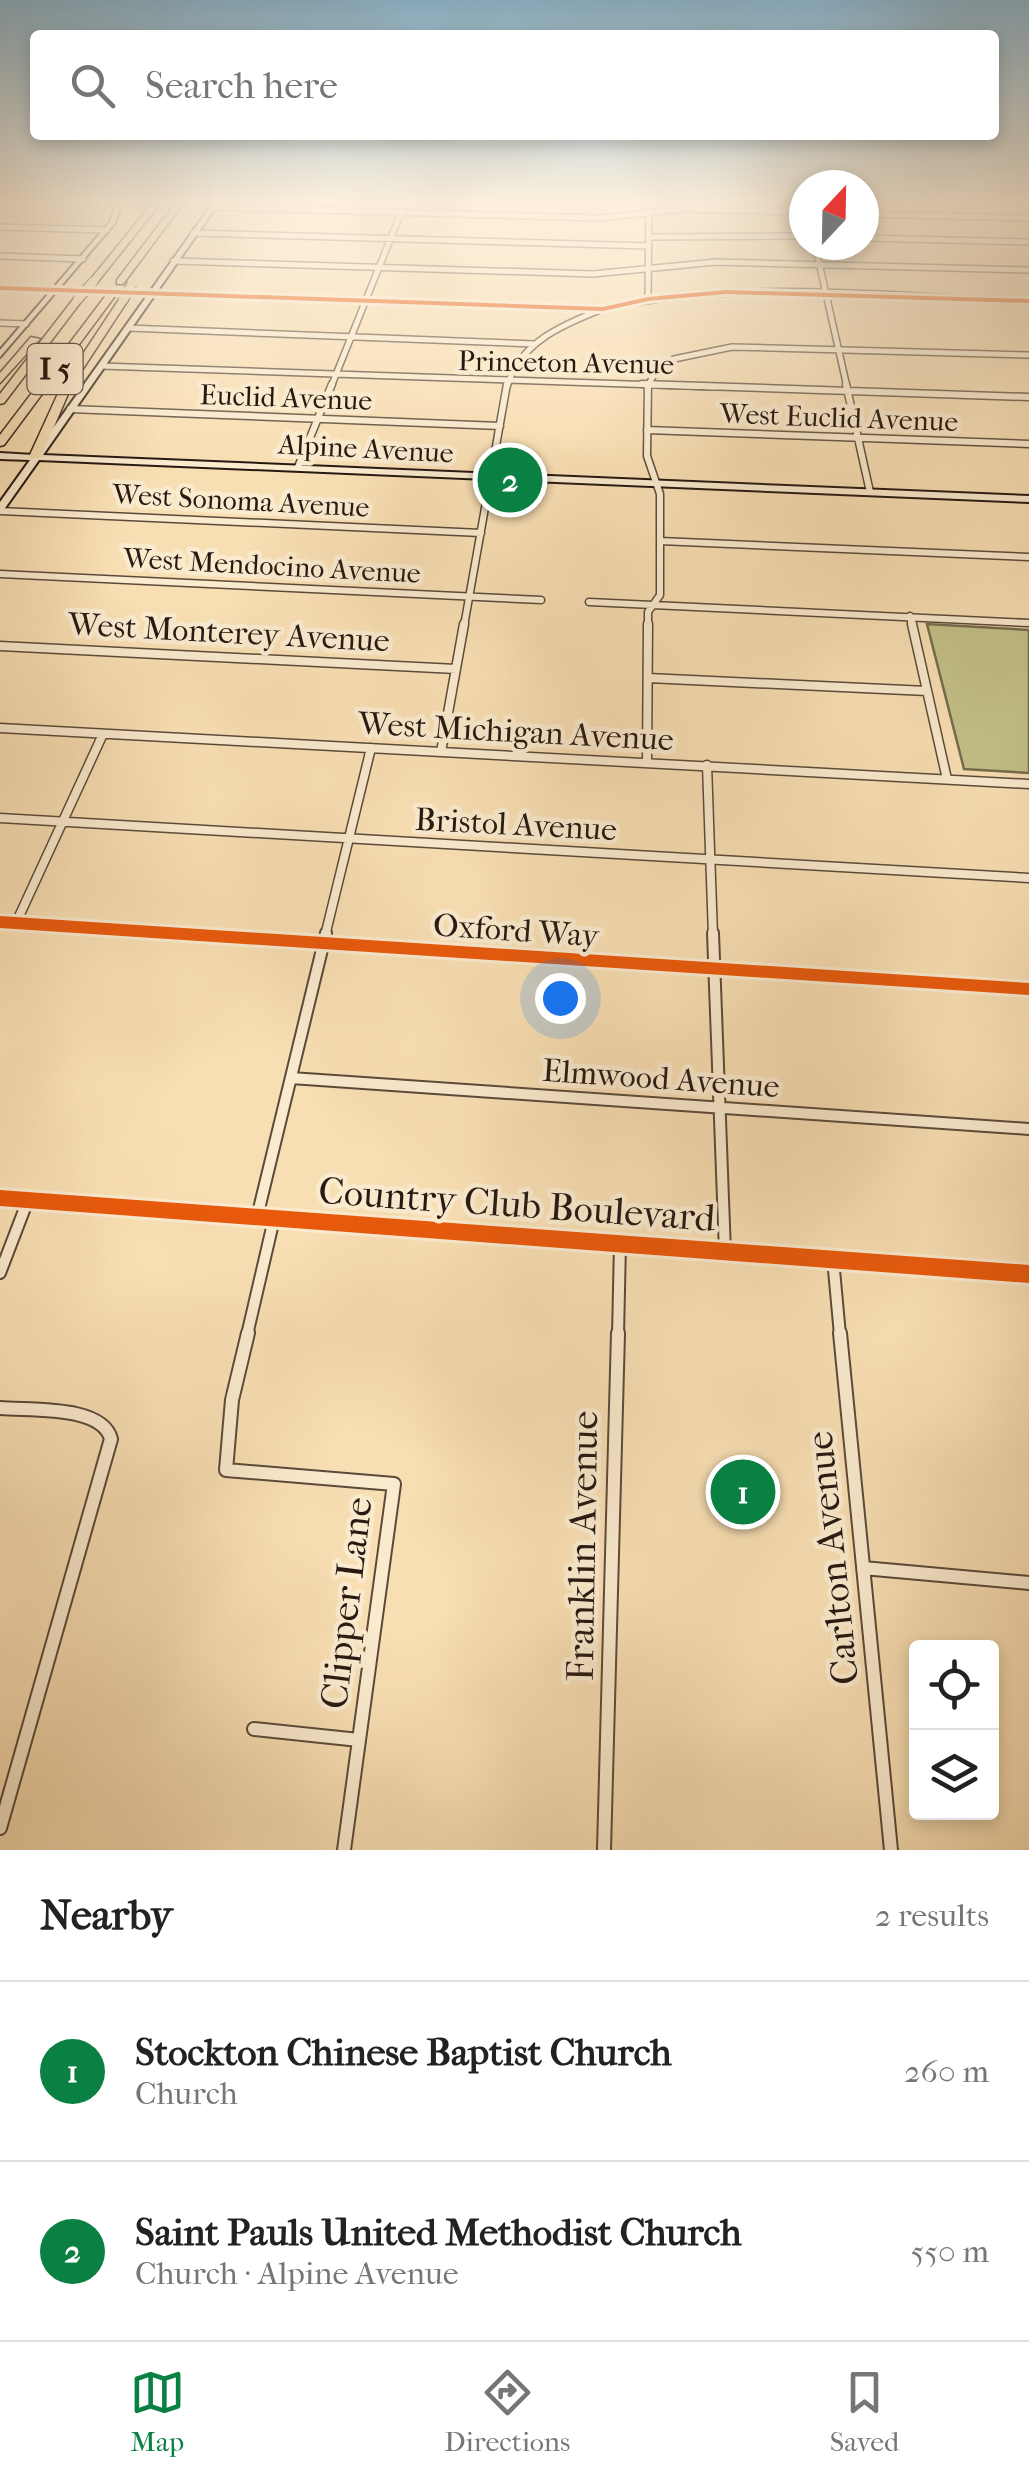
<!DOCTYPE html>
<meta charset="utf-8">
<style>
:root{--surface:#fff;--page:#f6f6f6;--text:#222;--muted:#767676;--line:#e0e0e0;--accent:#0b8043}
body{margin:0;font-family:"IM FELL French Canon",serif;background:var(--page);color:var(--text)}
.controls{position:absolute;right:30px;bottom:30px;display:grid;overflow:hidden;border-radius:10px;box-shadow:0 5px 15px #0003}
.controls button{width:90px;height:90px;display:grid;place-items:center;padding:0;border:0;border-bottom:2px solid var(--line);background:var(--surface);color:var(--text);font:50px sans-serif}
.compass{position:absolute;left:789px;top:170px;width:90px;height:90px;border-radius:50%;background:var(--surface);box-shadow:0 5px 15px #0003;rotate:22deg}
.you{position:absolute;left:560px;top:998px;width:35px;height:35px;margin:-25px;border:8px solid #fff;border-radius:50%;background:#1a73e8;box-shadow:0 0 0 15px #1a73e833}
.badge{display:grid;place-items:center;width:65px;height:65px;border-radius:50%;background:var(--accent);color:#fff;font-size:32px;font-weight:700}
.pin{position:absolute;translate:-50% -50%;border:5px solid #fff;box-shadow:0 2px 10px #0006}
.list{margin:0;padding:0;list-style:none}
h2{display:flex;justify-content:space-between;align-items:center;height:130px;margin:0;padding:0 40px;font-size:42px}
h2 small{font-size:32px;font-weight:400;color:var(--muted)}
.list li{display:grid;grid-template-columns:65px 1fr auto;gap:30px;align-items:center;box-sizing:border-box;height:180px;padding:0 40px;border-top:2px solid var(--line)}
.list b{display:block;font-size:38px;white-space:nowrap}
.list p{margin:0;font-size:32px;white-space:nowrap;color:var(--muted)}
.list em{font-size:32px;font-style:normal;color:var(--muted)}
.icon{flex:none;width:55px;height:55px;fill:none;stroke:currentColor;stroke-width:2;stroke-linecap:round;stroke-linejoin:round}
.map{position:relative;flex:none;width:1029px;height:1850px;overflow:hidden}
.search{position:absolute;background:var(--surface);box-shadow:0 5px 15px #0003;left:30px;right:30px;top:30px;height:110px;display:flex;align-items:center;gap:25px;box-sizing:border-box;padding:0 35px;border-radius:10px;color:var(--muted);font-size:38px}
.sheet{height:490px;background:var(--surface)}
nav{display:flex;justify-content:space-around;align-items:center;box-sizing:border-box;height:140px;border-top:2px solid var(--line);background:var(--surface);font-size:28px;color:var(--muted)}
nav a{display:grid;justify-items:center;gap:5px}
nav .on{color:var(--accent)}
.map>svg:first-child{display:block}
.green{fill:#c3c088;stroke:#756c4d;stroke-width:2.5}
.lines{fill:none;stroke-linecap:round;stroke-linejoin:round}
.street-far4-casing{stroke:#5b4a3a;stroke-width:8}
.street-far3-casing{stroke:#5b4a3a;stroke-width:9}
.street-far2-casing{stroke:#5b4a3a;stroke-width:11}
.street-far1-casing{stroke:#5b4a3a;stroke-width:14}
.street-casing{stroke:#5b4a3a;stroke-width:16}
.secondary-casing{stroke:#271912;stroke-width:4}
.highway-casing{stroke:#271912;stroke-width:3}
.street-far4{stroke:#faeace;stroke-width:5}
.street-far3{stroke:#faeace;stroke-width:6}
.street-far2{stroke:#faeace;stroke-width:8}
.street-far1{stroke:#faeace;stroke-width:10}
.street{stroke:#faeace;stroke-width:12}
.secondary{fill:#faeace;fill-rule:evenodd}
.highway{fill:#f8deb3;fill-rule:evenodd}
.highway-bridge-casing{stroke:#271912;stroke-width:11;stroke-linecap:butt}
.highway-bridge{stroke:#f8deb3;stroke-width:9}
.cycleway-casing{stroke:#faeace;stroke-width:6}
.cycleway{fill:#e8590c;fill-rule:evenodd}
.labels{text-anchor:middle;stroke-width:9;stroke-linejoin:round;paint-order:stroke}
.far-street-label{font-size:28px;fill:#271912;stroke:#faeace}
.shield{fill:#faeace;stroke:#66584a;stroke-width:2.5}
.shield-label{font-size:30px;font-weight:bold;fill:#271912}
.street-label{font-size:32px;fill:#271912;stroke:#faeace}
.near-street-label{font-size:38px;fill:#271912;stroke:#faeace}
</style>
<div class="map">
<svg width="1029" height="1850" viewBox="0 0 1029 1850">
<rect width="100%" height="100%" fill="#f8deb3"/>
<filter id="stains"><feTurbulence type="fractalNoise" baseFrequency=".002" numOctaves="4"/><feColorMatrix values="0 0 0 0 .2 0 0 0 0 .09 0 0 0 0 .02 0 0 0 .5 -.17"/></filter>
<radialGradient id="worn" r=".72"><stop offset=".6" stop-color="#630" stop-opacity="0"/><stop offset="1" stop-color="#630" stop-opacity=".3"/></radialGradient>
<!-- green -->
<path class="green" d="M927 624 1029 630V773L964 769Z"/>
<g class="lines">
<!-- street-far4 casing -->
<g class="street-far4-casing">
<path id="street-far4" d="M0 201 119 204
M213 207 600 218 685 209 804 212
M864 214 1029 218
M0 227 107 230
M193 233 649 246
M649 237 804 236
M864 238 1029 242
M815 245 847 387
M0 256 83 259
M173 261 593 274 716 262 1029 270
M0 288 603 309C741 278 888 297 1029 301
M648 299 649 200
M0 323 26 324
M128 328 535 344
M101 366 716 387
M331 387 406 200
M507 387C519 343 562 325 600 310
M647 387 655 373 674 359 732 347 1029 355"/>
</g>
<!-- street-far3 casing -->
<g class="street-far3-casing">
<path id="street-far3" d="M642 384 1029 397
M846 384 870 492
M70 409 500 426
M647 430 1029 444
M298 467 332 384
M0 511 481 533
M660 541 1029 557
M0 574 541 600
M589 602 1029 623
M910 616 912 626
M464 626 507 384
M648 626V612L660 595V494L647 456 648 384"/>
</g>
<!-- street-far2 casing -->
<g class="street-far2-casing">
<path id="street-far2" d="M912 624 947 779
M0 646 456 669
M648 678 927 691
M0 728 1029 784
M441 752 464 624
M647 762 648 624
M707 765 713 936
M0 818 1029 878
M0 922 208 936
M16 923 103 734
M325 936 371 748"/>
</g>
<!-- street-far1 casing -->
<g class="street-far1-casing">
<path id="street-far1" d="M170 933 1029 989
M713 933 725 1252
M291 1078 1029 1129
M257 1217 326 933
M833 1259 840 1335
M0 1273 28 1200
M247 1335 274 1219
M618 1335 620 1244"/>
</g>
<!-- street casing -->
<g class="street-casing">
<path id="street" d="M248 1333 232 1400 226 1470 394 1484 344 1850
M840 1333 891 1850
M0 1408C31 1411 102 1405 111 1439L0 1828
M863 1568 1029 1583
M254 1729 359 1740
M604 1850 618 1333"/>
</g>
<!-- secondary casing -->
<g class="secondary-casing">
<path id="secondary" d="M117 200H123L115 223 0 357V350L110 222Z
M215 200H221L43 455 1029 496V502L39 460 3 511 0 512V502L30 460 0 459V453L34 455Z
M0 1191 1029 1266V1282L0 1205Z"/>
</g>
<!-- highway casing -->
<g class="highway-casing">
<path id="highway" d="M155 200H163L96 284H90V280Z
M178 200H186L123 284H117V280Z
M107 294 115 296 4 445 0 446V435Z
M75 297 83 299 4 403 0 404V394Z
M120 298 128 300 71 387 41 457 31 459 29 457 61 387Z
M31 337 40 339 0 383V373Z"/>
</g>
<!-- street-far4 -->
<use href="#street-far4" class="street-far4"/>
<!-- street-far3 -->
<use href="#street-far3" class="street-far3"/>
<!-- street-far2 -->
<use href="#street-far2" class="street-far2"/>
<!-- street-far1 -->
<use href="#street-far1" class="street-far1"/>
<!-- street -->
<use href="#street" class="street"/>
<!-- secondary -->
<use href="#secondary" class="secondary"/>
<!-- highway -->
<use href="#highway" class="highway"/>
<!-- highway-bridge casing -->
<g class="highway-bridge-casing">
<path id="highway-bridge" d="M78 299 93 282
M123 300 132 284"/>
</g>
<!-- highway-bridge -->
<use href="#highway-bridge" class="highway-bridge"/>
<!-- cycleway casing -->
<g class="cycleway-casing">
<path id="cycleway" d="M0 286 603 307 648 297 726 290 1029 299V303L726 294 648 301 603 311 0 290Z
M0 916 1029 983V995L0 928Z
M0 1190 1029 1265V1283L0 1206Z"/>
</g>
<!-- cycleway -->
<use href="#cycleway" class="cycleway"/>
</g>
<!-- sky -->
<linearGradient id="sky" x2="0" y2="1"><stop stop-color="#8ab7d2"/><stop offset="0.44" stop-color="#fcf0dd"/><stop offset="1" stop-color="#fcf0dd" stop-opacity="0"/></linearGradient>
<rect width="1029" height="459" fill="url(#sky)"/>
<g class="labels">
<!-- far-street labels -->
<g class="far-street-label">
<text transform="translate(566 362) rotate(1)" y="10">Princeton Avenue</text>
<text transform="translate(286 397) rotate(2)" y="10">Euclid Avenue</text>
<text transform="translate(839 417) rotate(2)" y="10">West Euclid Avenue</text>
<text transform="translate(366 448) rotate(3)" y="10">Alpine Avenue</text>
<text transform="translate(241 500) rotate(3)" y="10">West Sonoma Avenue</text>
<text transform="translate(272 565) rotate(3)" y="10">West Mendocino Avenue</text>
</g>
<!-- shield labels -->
<rect class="shield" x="27.5" y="344" width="55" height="50" rx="8"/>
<g class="shield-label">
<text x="55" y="379">I 5</text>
</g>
<!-- street labels -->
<g class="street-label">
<text transform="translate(229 632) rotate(3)" y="11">West Monterey Avenue</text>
<text transform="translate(516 731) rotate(3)" y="11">West Michigan Avenue</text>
<text transform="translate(516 824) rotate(3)" y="11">Bristol Avenue</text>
<text transform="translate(516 930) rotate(4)" y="11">Oxford Way</text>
<text transform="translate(661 1078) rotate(4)" y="11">Elmwood Avenue</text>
</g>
<!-- near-street labels -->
<g class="near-street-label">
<text transform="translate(517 1204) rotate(4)" y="13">Country Club Boulevard</text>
<text transform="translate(582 1546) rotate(-89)" y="13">Franklin Avenue</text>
<text transform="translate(832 1558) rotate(-96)" y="13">Carlton Avenue</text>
<text transform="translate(346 1603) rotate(-83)" y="13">Clipper Lane</text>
</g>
</g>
<rect width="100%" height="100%" filter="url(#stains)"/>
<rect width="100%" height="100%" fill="url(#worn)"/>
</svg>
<div class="controls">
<button><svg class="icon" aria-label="locate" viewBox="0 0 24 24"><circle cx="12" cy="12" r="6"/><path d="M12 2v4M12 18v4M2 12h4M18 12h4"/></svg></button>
<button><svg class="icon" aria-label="layers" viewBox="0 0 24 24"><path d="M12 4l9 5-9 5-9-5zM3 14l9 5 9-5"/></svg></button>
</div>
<svg class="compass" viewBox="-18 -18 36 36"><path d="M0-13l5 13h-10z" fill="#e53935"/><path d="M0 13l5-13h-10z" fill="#767676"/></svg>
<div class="you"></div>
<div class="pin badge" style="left:743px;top:1492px">1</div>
<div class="pin badge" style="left:510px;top:480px">2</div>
<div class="search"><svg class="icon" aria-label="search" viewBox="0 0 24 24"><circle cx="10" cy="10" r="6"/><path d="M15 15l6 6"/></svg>Search here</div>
</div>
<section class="sheet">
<h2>Nearby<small>2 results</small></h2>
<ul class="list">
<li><span class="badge">1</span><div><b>Stockton Chinese Baptist Church</b><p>Church</p></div><em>260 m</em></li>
<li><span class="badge">2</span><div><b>Saint Pauls United Methodist Church</b><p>Church · Alpine Avenue</p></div><em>550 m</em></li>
</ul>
</section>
<nav>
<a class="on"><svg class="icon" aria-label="map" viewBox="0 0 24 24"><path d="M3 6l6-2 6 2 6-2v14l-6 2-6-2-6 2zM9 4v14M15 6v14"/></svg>Map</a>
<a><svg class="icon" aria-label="directions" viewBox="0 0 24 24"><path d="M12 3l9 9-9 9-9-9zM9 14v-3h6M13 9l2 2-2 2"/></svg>Directions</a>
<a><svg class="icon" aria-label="saved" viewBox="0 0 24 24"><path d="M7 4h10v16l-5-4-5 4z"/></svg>Saved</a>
</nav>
